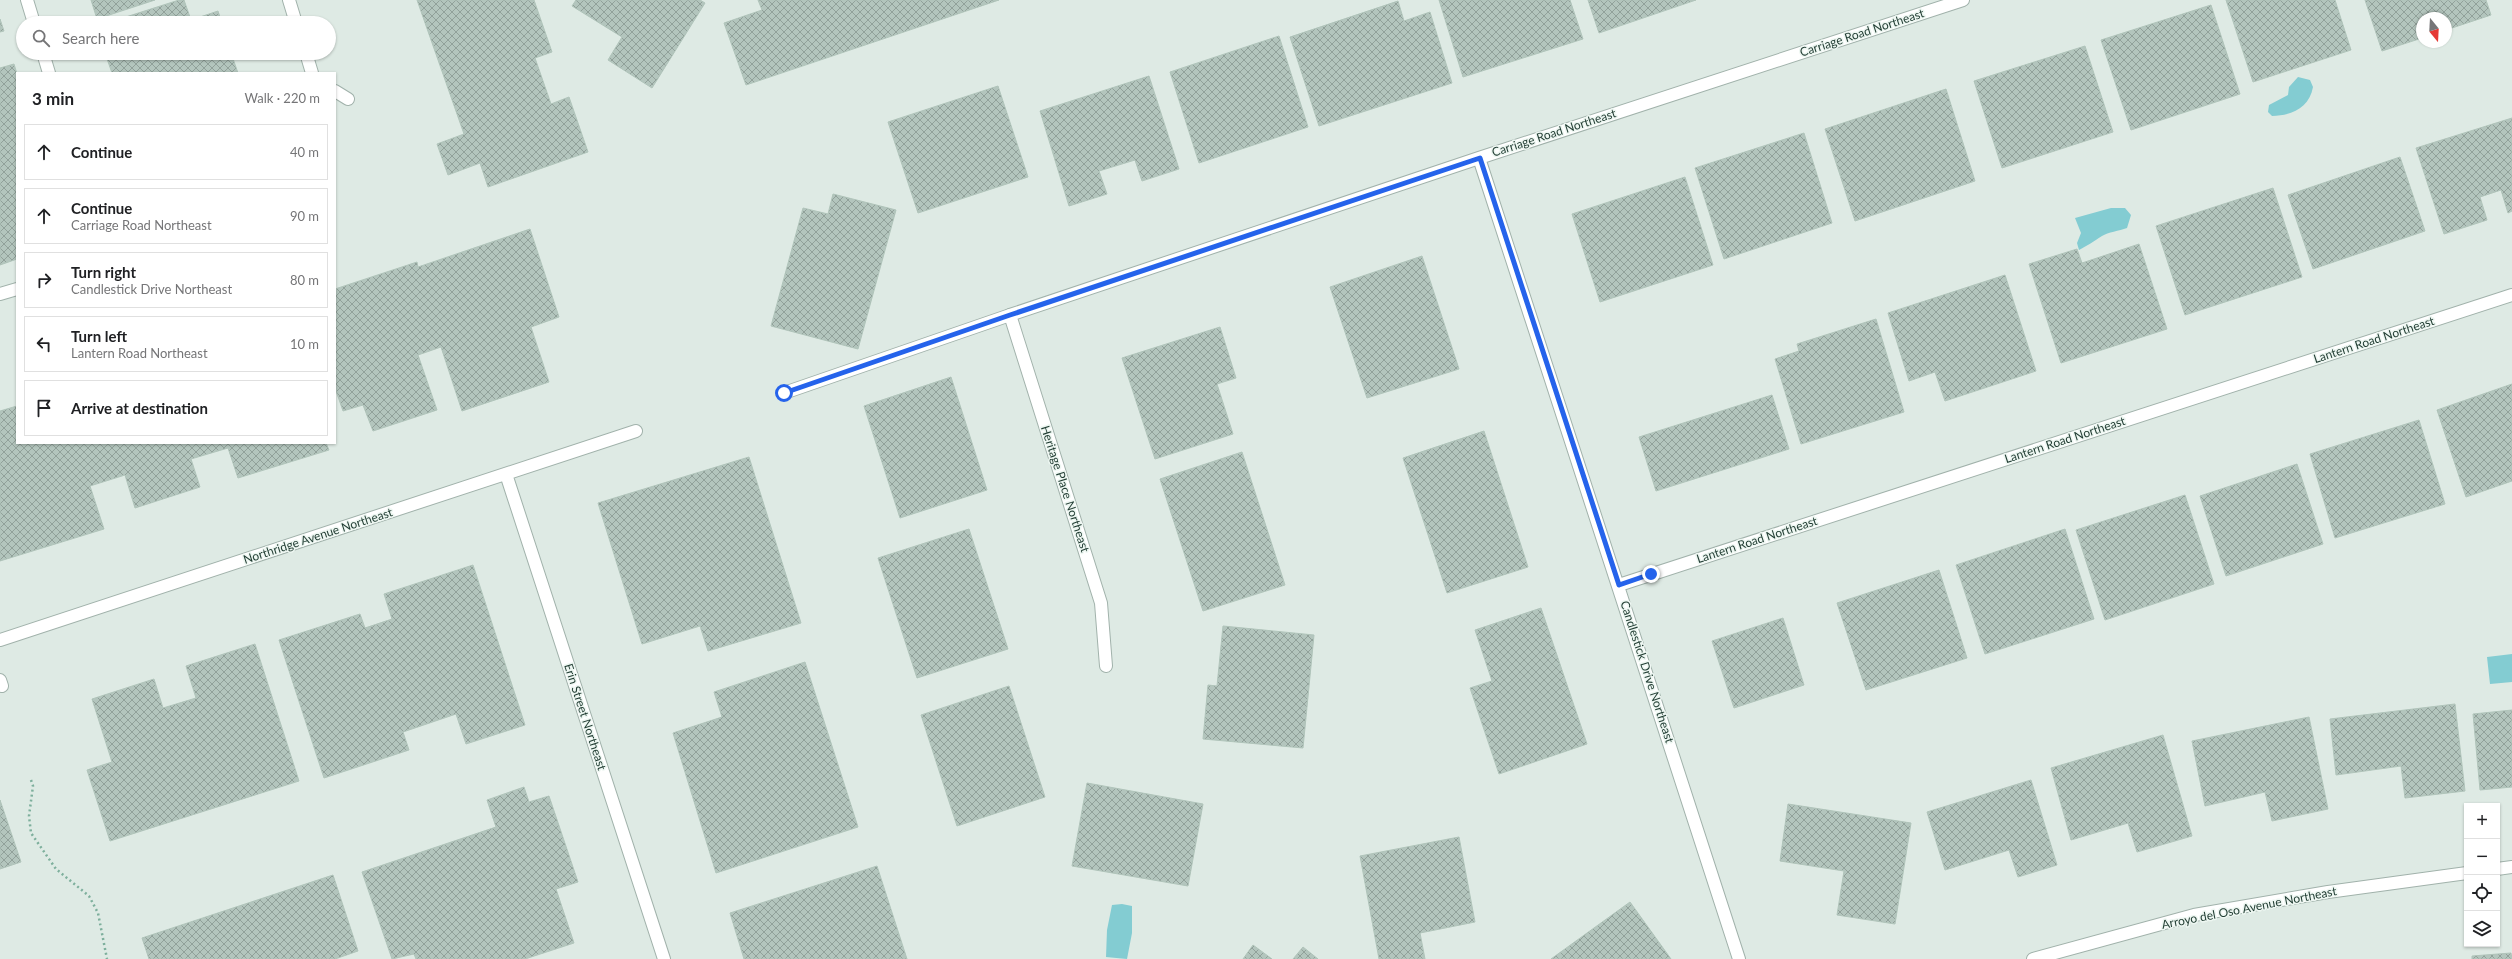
<!DOCTYPE html>
<meta charset="utf-8">
<style>
:root{--surface:#fff;--page:#f6f6f6;--text:#202124;--muted:#757577;--line:#e0e0e0}
body{margin:0;font-family:Lato,sans-serif;background:var(--page);color:var(--text)}
.controls{position:absolute;right:12px;bottom:12px;display:grid;overflow:hidden;border-radius:0px;box-shadow:0 1px 3px #0004}
.controls button{width:36px;height:36px;display:grid;place-items:center;padding:0;border:0;border-bottom:1px solid var(--line);background:var(--surface);color:var(--text);font:20px sans-serif}
.compass{position:absolute;left:2416px;top:12px;width:36px;height:36px;border-radius:50%;background:var(--surface);box-shadow:0 1px 3px #0004;rotate:162deg}
.stop{position:absolute;width:12px;height:12px;margin:-9px;border:3px solid #2563eb;border-radius:50%;background:#fff}
.stop.end{background:#2563eb;border-color:#fff;box-shadow:0 1px 4px #0008}
.list{margin:0;padding:0;list-style:none}
h2{display:flex;justify-content:space-between;align-items:center;height:52px;margin:0;padding:0 16px;font-size:17px}
h2 small{font-size:13px;font-weight:400;color:var(--muted)}
.list li{display:grid;grid-template-columns:26px 1fr auto;gap:12px;align-items:center;box-sizing:border-box;height:56px;margin:0 8px 8px;padding:0 8px;border:1px solid var(--line);border-radius:0px}
.list b{display:block;font-size:15px;white-space:nowrap}
.list p{margin:0;font-size:13px;white-space:nowrap;color:var(--muted)}
.list em{font-size:13px;font-style:normal;color:var(--muted)}
.icon{flex:none;width:22px;height:22px;fill:none;stroke:currentColor;stroke-width:2;stroke-linecap:round;stroke-linejoin:round}
.map{position:relative;flex:none;width:2512px;height:959px;overflow:hidden}
.search{position:absolute;background:var(--surface);box-shadow:0 1px 3px #0004;left:16px;top:16px;width:320px;height:44px;display:flex;align-items:center;gap:10px;box-sizing:border-box;padding:0 14px;border-radius:22px;color:var(--muted);font-size:15px}
.panel{position:absolute;background:var(--surface);box-shadow:0 1px 3px #0004;left:16px;top:72px;width:320px;height:372px;border-radius:0px}
.map>svg:first-child{display:block}
.water{fill:#83ccd2}
.building{fill:url(#building-cross-hatch);stroke:#b0c4ba}
.lines{fill:none;stroke-linecap:round;stroke-linejoin:round}
.lane-casing{stroke:#a1b2ab;stroke-width:14}
.street-casing{stroke:#a1b2ab;stroke-width:14}
.path{stroke:#7daf9c;stroke-width:2.5;stroke-dasharray:2 3;stroke-linecap:butt}
.lane{stroke:#fff;stroke-width:12}
.street{stroke:#fff;stroke-width:12}
.route{stroke:#2563eb;stroke-width:5}
.labels{text-anchor:middle;stroke-width:3;stroke-linejoin:round;paint-order:stroke}
.street-label{font-size:12px;fill:#1f3b31;stroke:#eef7f2}
</style>
<div class="map">
<svg width="2512" height="959" viewBox="0 0 2512 959">
<defs>
<pattern id="building-cross-hatch" width="8" height="8" patternUnits="userSpaceOnUse"><rect width="8" height="8" fill="#b3c5bd"/><path d="M0 0l8 8M0 8l8-8" fill="none" stroke="#91a19a"/></pattern>
</defs>
<rect width="100%" height="100%" fill="#deeae4"/>
<!-- water -->
<path class="water" d="M2298 77 2310 80 2313 87C2309 108 2293 115 2272 116L2268 112 2269 105 2288 95 2289 87Z
M2111 208H2125L2131 215 2127 228C2119 231 2108 232 2102 236 2093 242 2088 245 2079 250L2077 243 2081 233 2075 218Z
M2512 654V682L2490 684 2487 657Z
M1122 904 1132 906V933L1127 959 1106 957 1107 930 1112 905Z"/>
<!-- building -->
<path class="building" d="M91 0H155L97 19Z
M179 0H184L191 20 218 11 222 23H107Z
M417 0H534L552 52 535 58 551 104 569 97 588 152 488 187 480 163 448 175 437 144 464 134Z
M576 0H700L705 3 652 88 608 60 622 37 572 6Z
M758 0H999L746 85 724 23 762 10Z
M1439 0H1570L1583 39 1463 77Z
M1588 0H1696L1599 33Z
M2226 0H2335L2351 50 2253 82Z
M2365 0H2486L2491 15 2446 30V18H2422V38L2382 51Z
M1398 1 1404 21 1430 12 1452 83 1319 126 1290 37Z
M2211 5 2240 94 2131 130 2101 40Z
M0 19 4 31 0 32Z
M1279 36 1308 127 1199 163 1170 72Z
M2085 46 2113 132 2002 168 1974 81Z
M105 53H231L238 73H112Z
M14 64 17 74V259L0 265V68Z
M1149 76 1179 169 1142 181 1135 160 1099 171 1107 194 1069 206 1040 111Z
M998 86 1028 177 918 213 888 122Z
M1946 89 1975 181 1855 221 1825 129Z
M2512 118V211L2508 213 2501 190 2480 197 2487 220 2444 234 2416 148Z
M1804 133 1832 223 1724 259 1695 168Z
M2400 157 2425 231 2313 269 2288 195Z
M1685 177 1713 265 1600 302 1572 214Z
M2273 188 2302 277 2185 315 2156 226Z
M833 194 896 210 858 349 771 326 803 208 828 214Z
M530 229 559 317 531 327 549 382 462 411 441 347 418 355 437 410 373 431 363 405 343 411 335 388V289L417 262 418 267Z
M2139 244 2167 329 2061 363 2029 264 2077 249 2082 263Z
M1422 256 1459 369 1367 398 1330 287Z
M2005 275 2036 371 1945 401 1935 372 1909 381 1888 313Z
M1876 319 1904 412 1801 444 1775 359 1799 351 1797 344Z
M1220 327 1236 378 1217 384 1233 434 1155 459 1122 358Z
M951 377 987 490 900 518 864 406Z
M2512 384V481L2466 497 2437 410Z
M1772 395 1789 449 1656 491 1639 437Z
M17 406V443H326L329 450 238 478 228 448 191 459 200 487 135 508 125 475 90 486 104 529 0 561V411Z
M2419 420 2445 504 2335 538 2310 454Z
M1484 431 1528 567 1447 593 1403 458Z
M1242 452 1285 585 1203 611 1160 479Z
M749 457 801 623 708 651 700 626 642 644 598 503Z
M2297 464 2323 544 2226 576 2200 496Z
M2185 495 2214 584 2105 620 2076 530Z
M969 529 1008 649 917 678 878 558Z
M2065 529 2094 619 1985 654 1956 565Z
M473 565 525 725 466 744 456 714 403 732 409 750 324 778 279 640 360 614 365 628 392 619 384 594Z
M1939 570 1967 658 1866 690 1837 603Z
M1541 608 1587 744 1499 774 1470 688 1492 681 1475 630Z
M1783 618 1804 685 1734 708 1712 641Z
M1223 626 1314 635 1303 748 1203 739 1208 685 1217 686Z
M255 644 299 781 110 841 87 770 112 762 92 699 154 679 163 708 196 698 186 666Z
M805 662 858 827 716 873 673 733 722 717 714 692Z
M1009 686 1045 797 957 826 921 715Z
M2455 704 2465 791 2405 798 2401 766 2336 775 2330 719Z
M2512 710V787L2480 790 2473 714Z
M2309 717 2328 809 2272 821 2265 792 2205 806 2192 741Z
M2163 735 2192 836 2137 852 2128 823 2071 840 2051 768Z
M2031 780 2057 865 2018 877 2009 850 1945 870 1927 812Z
M1087 783 1203 804 1188 886 1072 866Z
M524 787 529 802 549 796 578 882 556 889 574 943 525 959H416L414 954 392 959 362 872 496 827 487 800Z
M0 800 21 862 0 869Z
M1788 804 1911 823 1895 924 1837 915 1844 871 1780 861Z
M1459 837 1475 922 1420 933 1425 959H1379L1360 856Z
M877 866 907 959H744L730 913Z
M333 875 358 951 335 959H149L142 938Z
M1630 902 1671 959H1551Z
M1253 945 1272 959H1243Z
M1303 947 1318 959H1293Z
M2511 953 2512 959H2472V956Z"/>
<g class="lines">
<!-- lane casing -->
<g class="lane-casing">
<path id="lane" d="M27 0 34 23
M43 53 49 73
M0 294 17 289
M784 393 1010 315
M0 680 2 686"/>
</g>
<!-- street casing -->
<g class="street-casing">
<path id="street" d="M289 0 296 23
M306 53 312 73
M335 91 348 99
M1479 158 1739 959
M506 474 664 959
M1619 585 2512 295
M0 640 636 431
M1106 666 1101 603 1010 315 1479 158 1963 0
M2497 869 2512 867
M2033 959 2194 915 2328 892 2467 873"/>
</g>
<!-- path -->
<path class="path" d="M31 780 33 786 29 816 31 833 56 869 89 896 98 913 107 959"/>
<!-- lane -->
<use href="#lane" class="lane"/>
<!-- street -->
<use href="#street" class="street"/>
</g>
<g class="lines">
<!-- route -->
<path class="route" d="M784 393 1010 315 1480 158 1619 585 1651 574"/>
</g>
<g class="labels">
<!-- street labels -->
<g class="street-label">
<text transform="translate(1862 33) rotate(-18)" y="4">Carriage Road Northeast</text>
<text transform="translate(1554 133) rotate(-18)" y="4">Carriage Road Northeast</text>
<text transform="translate(2374 340) rotate(-18)" y="4">Lantern Road Northeast</text>
<text transform="translate(2065 440) rotate(-18)" y="4">Lantern Road Northeast</text>
<text transform="translate(1065 489) rotate(72)" y="4">Heritage Place Northeast</text>
<text transform="translate(318 536) rotate(-18)" y="4">Northridge Avenue Northeast</text>
<text transform="translate(1757 540) rotate(-18)" y="4">Lantern Road Northeast</text>
<text transform="translate(1647 672) rotate(72)" y="4">Candlestick Drive Northeast</text>
<text transform="translate(585 717) rotate(72)" y="4">Erin Street Northeast</text>
<text transform="translate(2249 908) rotate(-11)" y="4">Arroyo del Oso Avenue Northeast</text>
</g>
</g>
</svg>
<div class="controls">
<button>+</button>
<button>−</button>
<button><svg class="icon" aria-label="locate" viewBox="0 0 24 24"><circle cx="12" cy="12" r="6"/><path d="M12 2v4M12 18v4M2 12h4M18 12h4"/></svg></button>
<button><svg class="icon" aria-label="layers" viewBox="0 0 24 24"><path d="M12 4l9 5-9 5-9-5zM3 14l9 5 9-5"/></svg></button>
</div>
<svg class="compass" viewBox="-18 -18 36 36"><path d="M0-13l5 13h-10z" fill="#e53935"/><path d="M0 13l5-13h-10z" fill="#757577"/></svg>
<div class="stop" style="left:784px;top:393px"></div>
<div class="stop end" style="left:1651px;top:574px"></div>
<div class="search"><svg class="icon" aria-label="search" viewBox="0 0 24 24"><circle cx="10" cy="10" r="6"/><path d="M15 15l6 6"/></svg>Search here</div>
<section class="panel">
<h2>3 min<small>Walk · 220 m</small></h2>
<ul class="list">
<li><svg class="icon" aria-label="ahead" viewBox="0 0 24 24"><path d="M12 20V5M6 11l6-6 6 6"/></svg><div><b>Continue</b></div><em>40 m</em></li>
<li><svg class="icon" aria-label="ahead" viewBox="0 0 24 24"><path d="M12 20V5M6 11l6-6 6 6"/></svg><div><b>Continue</b><p>Carriage Road Northeast</p></div><em>90 m</em></li>
<li><svg class="icon" aria-label="right" viewBox="0 0 24 24"><path d="M7 20v-9h11M14 6l5 5-5 5"/></svg><div><b>Turn right</b><p>Candlestick Drive Northeast</p></div><em>80 m</em></li>
<li><svg class="icon" aria-label="left" viewBox="0 0 24 24"><path d="M17 20v-9H6M10 6l-5 5 5 5"/></svg><div><b>Turn left</b><p>Lantern Road Northeast</p></div><em>10 m</em></li>
<li><svg class="icon" aria-label="arrive" viewBox="0 0 24 24"><path d="M6 21V4h12l-3 4 3 4H6"/></svg><div><b>Arrive at destination</b></div></li>
</ul>
</section>
</div>
